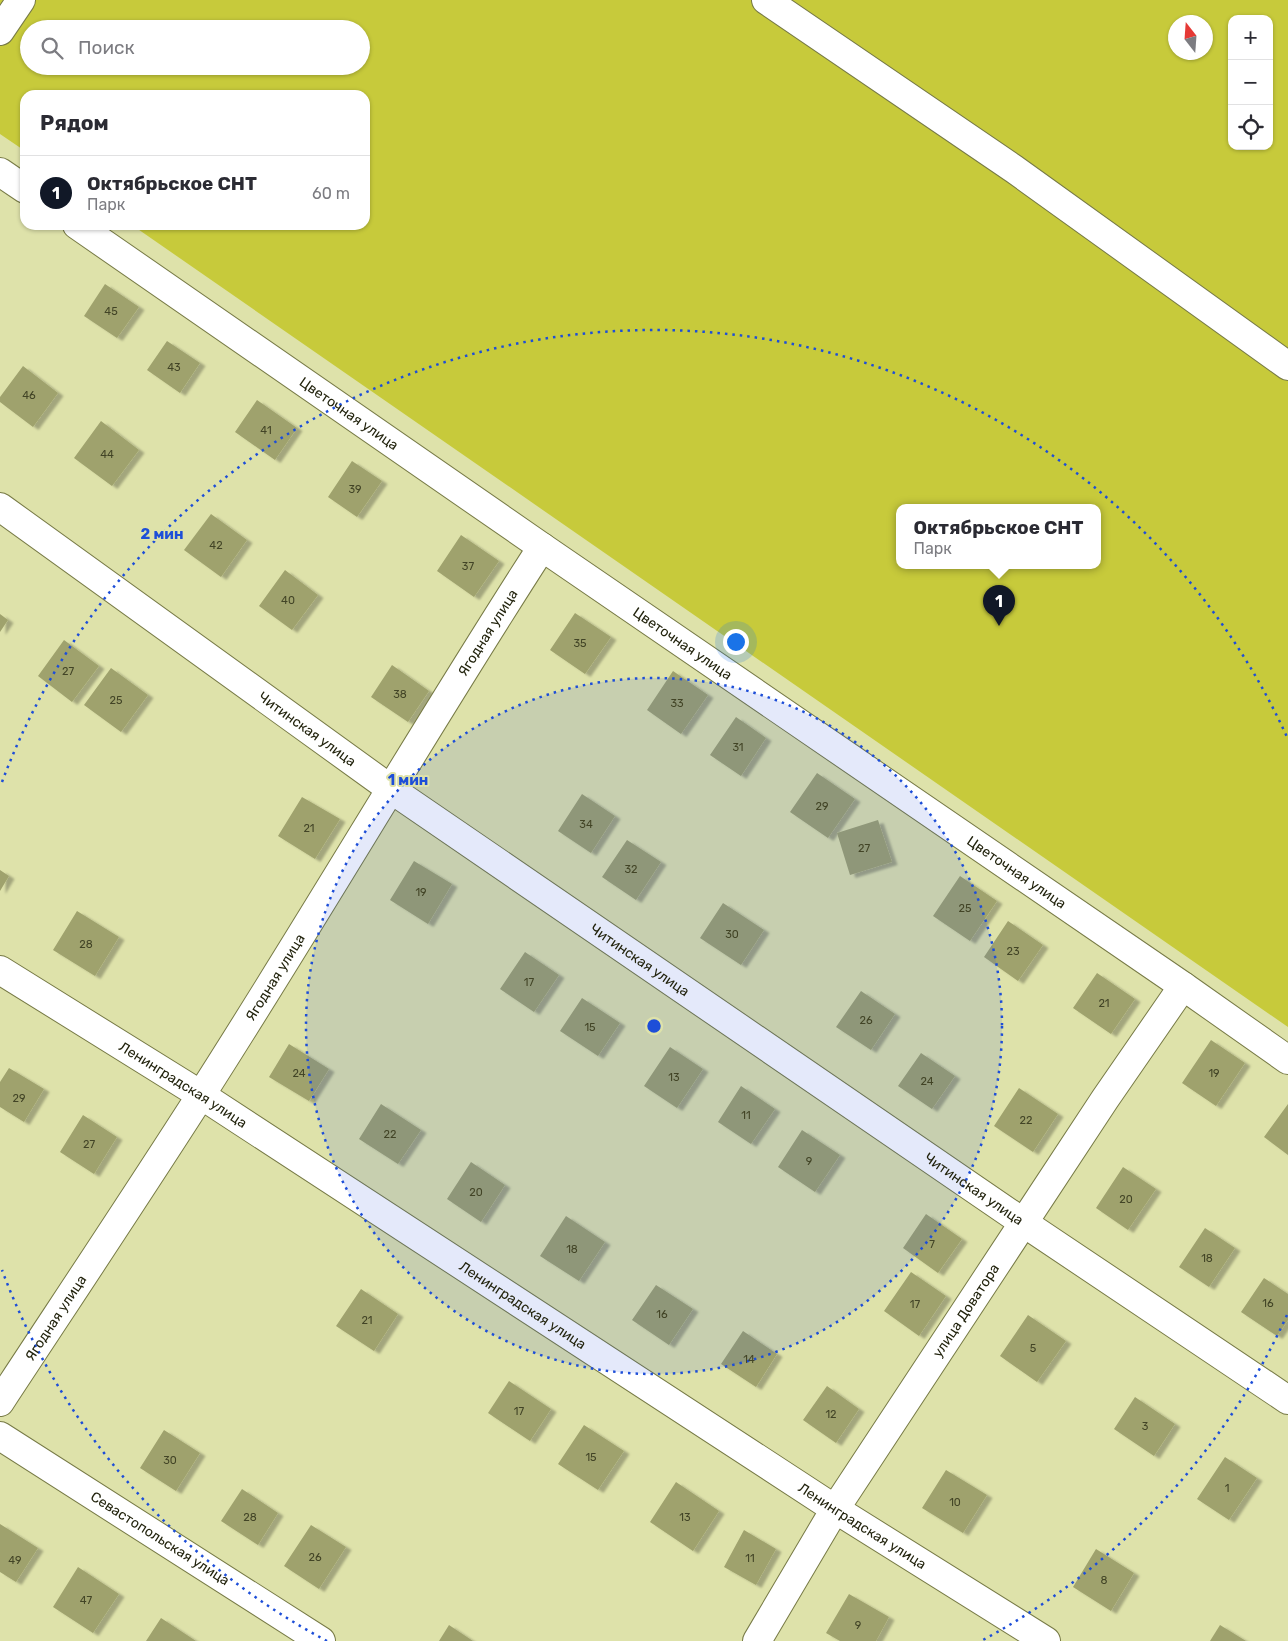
<!DOCTYPE html>
<html lang="ru">
<meta charset="utf-8">
<style>
:root{--surface:#fff;--page:#f7f7f7;--text:#2b2b33;--muted:#7c7c81;--line:#e1e1e2;--accent:#111827}
body{margin:0;font-family:Rubik,sans-serif;background:var(--page);color:var(--text)}
.controls{position:absolute;right:15px;top:15px;display:grid;overflow:hidden;border-radius:10px;box-shadow:0 1px 4px #0004}
.controls button{width:45px;height:45px;display:grid;place-items:center;padding:0;border:0;border-bottom:1px solid var(--line);background:var(--surface);color:var(--text);font:25px sans-serif}
.compass{position:absolute;left:1168px;top:15px;width:45px;height:45px;border-radius:50%;background:var(--surface);box-shadow:0 1px 4px #0004;rotate:343deg}
.you{position:absolute;left:735px;top:641px;width:18px;height:18px;margin:-12px;border:4px solid #fff;border-radius:50%;background:#1a73e8;box-shadow:0 0 0 8px #1a73e833}
.badge{display:grid;place-items:center;width:32px;height:32px;border-radius:50%;background:var(--accent);color:#fff;font-size:16px;font-weight:700}
.pin{position:absolute;translate:-50% -41px;filter:drop-shadow(0 1px 2px #0008)}
.pin::after{content:'';position:absolute;top:26px;width:18px;height:15px;background:inherit;clip-path:polygon(0 0,100% 0,50% 100%)}
.popup{position:absolute;left:896px;top:504px;width:205px;height:65px;box-sizing:border-box;display:grid;place-content:center;border-radius:10px;background:var(--surface);filter:drop-shadow(0 1px 4px #0005);font-size:16px;white-space:nowrap;color:var(--muted)}
.popup b{font-size:19px;color:var(--text)}
.popup::after{content:'';position:absolute;left:50%;top:100%;margin-left:-10px;border:10px solid transparent;border-top-color:var(--surface)}
.list{margin:0;padding:0;list-style:none}
h2{display:flex;justify-content:space-between;align-items:center;height:65px;margin:0;padding:0 20px;font-size:21px}
h2 small{font-size:16px;font-weight:400;color:var(--muted)}
.list li{display:grid;grid-template-columns:32px 1fr auto;gap:15px;align-items:center;box-sizing:border-box;height:75px;padding:0 20px;border-top:1px solid var(--line)}
.list b{display:block;font-size:19px;white-space:nowrap}
.list p{margin:0;font-size:16px;white-space:nowrap;color:var(--muted)}
.list em{font-size:16px;font-style:normal;color:var(--muted)}
.icon{flex:none;width:28px;height:28px;fill:none;stroke:currentColor;stroke-width:2;stroke-linecap:round;stroke-linejoin:round}
.map{position:relative;flex:none;width:1288px;height:1641px;overflow:hidden}
.search{position:absolute;background:var(--surface);box-shadow:0 1px 4px #0004;left:20px;top:20px;width:350px;height:55px;display:flex;align-items:center;gap:12px;box-sizing:border-box;padding:0 18px;border-radius:28px;color:var(--muted);font-size:19px}
.panel{position:absolute;background:var(--surface);box-shadow:0 1px 4px #0004;left:20px;top:90px;width:350px;height:140px;border-radius:15px}
.map>svg:first-child{display:block}
.green{fill:#c7ca3b;fill-rule:evenodd}
.building{fill:#9fa26d;filter:url(#shadow)}
.lines{fill:none;stroke-linecap:round;stroke-linejoin:round}
.minor-casing{stroke:#777a46;stroke-width:30}
.minor{stroke:#fff;stroke-width:28}
.ring{fill:none;stroke:#1d4ed8;stroke-width:2.5;stroke-dasharray:2.5 5}
.labels{text-anchor:middle;stroke-width:4;stroke-linejoin:round;paint-order:stroke}
.number-label{font-size:11px;fill:#424426}
.street-label{font-size:14px;fill:#23240e;stroke:#dee2aa}
.centre{fill:#1d4ed8;stroke:#dee2aa;stroke-width:2.5}
.ring-label{font-size:15px;text-anchor:middle;font-weight:bold;fill:#1d4ed8;stroke:#dee2aa;stroke-width:4;stroke-linejoin:round;paint-order:stroke}
</style>
<div class="map">
<svg width="1288" height="1641" viewBox="0 0 1288 1641">
<defs>
<filter id="shadow"><feDropShadow dx="5.5" dy="3" stdDeviation="1" flood-color="#0004"/></filter>
</defs>
<rect width="100%" height="100%" fill="#dee2aa"/>
<!-- green -->
<path class="green" d="M0 0H1288V1027L132 225H365V95H25V151L0 134ZM1232 19H1269V146H1232ZM1176 22H1206V52H1176ZM29 29H361V66H29ZM900 507H1098V565H900Z"/>
<!-- building -->
<path class="building" d="M105 284 139 307 117 338 84 316Z
M167 341 200 363 180 393 147 370Z
M23 366 58 393 33 427 0 402V397Z
M257 400 297 428 275 460 235 432Z
M101 421 139 450 112 486 74 458Z
M352 461 382 481 357 517 328 497Z
M211 514 247 540 221 577 184 550Z
M461 535 499 561 474 597 437 571Z
M285 570 318 595 292 630 259 606Z
M575 613 611 637 585 674 550 650Z
M0 614 8 620 0 632Z
M64 640 99 666 72 702 38 676Z
M392 665 429 691 408 722 371 697Z
M111 668 148 695 121 732 84 705Z
M673 671 708 695 681 734 647 710Z
M736 717 766 738 741 776 710 755Z
M817 773 855 799 828 838 790 812Z
M582 794 615 816 591 853 558 831Z
M302 797 340 819 315 859 278 836Z
M878 820 892 862 850 875 837 833Z
M627 840 661 862 636 900 602 877Z
M414 861 452 884 428 924 390 900Z
M0 870 9 876 0 891Z
M960 876 997 901 970 941 933 916Z
M723 903 764 930 741 965 700 938Z
M77 911 119 937 95 976 53 950Z
M1008 921 1043 945 1018 981 984 957Z
M525 952 559 975 534 1012 500 989Z
M1097 973 1135 999 1111 1034 1073 1008Z
M861 991 895 1014 871 1050 836 1027Z
M582 998 620 1023 598 1056 560 1031Z
M1211 1040 1245 1063 1216 1106 1182 1083Z
M289 1044 329 1069 309 1101 269 1077Z
M670 1047 703 1069 677 1108 644 1086Z
M921 1053 955 1076 932 1109 898 1086Z
M9 1068 44 1089 24 1122 0 1107V1082Z
M741 1086 775 1109 751 1144 718 1122Z
M1019 1088 1058 1114 1033 1152 994 1126Z
M381 1104 421 1130 398 1164 359 1139Z
M1288 1104V1155L1264 1137Z
M83 1115 117 1137 94 1174 60 1152Z
M802 1130 840 1155 815 1192 778 1167Z
M471 1162 505 1185 481 1222 447 1199Z
M1123 1167 1156 1189 1128 1230 1096 1208Z
M926 1214 962 1239 938 1273 903 1248Z
M566 1216 605 1242 579 1281 540 1256Z
M1205 1228 1235 1248 1209 1287 1179 1267Z
M911 1272 946 1296 919 1336 884 1311Z
M1264 1278 1288 1294V1320L1277 1336 1241 1312Z
M656 1285 693 1309 669 1345 632 1320Z
M361 1289 398 1314 374 1351 336 1326Z
M1028 1315 1066 1341 1037 1382 1000 1356Z
M743 1331 777 1354 756 1387 721 1364Z
M509 1381 551 1409 530 1441 488 1413Z
M827 1386 859 1409 836 1443 803 1420Z
M1135 1397 1175 1424 1154 1456 1114 1429Z
M584 1425 624 1451 598 1490 558 1464Z
M164 1430 200 1453 176 1491 140 1468Z
M1225 1457 1257 1478 1229 1520 1197 1499Z
M946 1470 987 1495 963 1533 922 1508Z
M676 1482 719 1511 693 1551 650 1522Z
M242 1489 278 1513 258 1545 221 1521Z
M0 1524 38 1548 16 1582 0 1572Z
M311 1525 346 1547 319 1589 284 1566Z
M744 1530 776 1549 756 1585 724 1567Z
M1096 1549 1134 1573 1111 1611 1073 1587Z
M78 1567 119 1594 93 1633 53 1607Z
M849 1594 889 1617 876 1641H840L826 1633Z
M161 1618 196 1641H146Z
M449 1625 473 1641H439Z
M1220 1625 1246 1641H1210Z"/>
<g class="lines">
<!-- minor casing -->
<g class="minor-casing">
<g id="minor">
<path d="M766 0 1014 169 1288 366"/>
<path d="M0 31 21 0"/>
<path d="M0 172 25 189"/>
<path id="s1" d="M77 225 542 547 1183 986 1288 1060"/>
<path id="s2" d="M0 507 392 790 1024 1223 1288 1400"/>
<path id="s3" d="M0 970 201 1095 835 1509 1046 1641"/>
<path id="s4" d="M0 1402C67 1300 135 1198 201 1095 317 914 425 728 542 547"/>
<path id="s5" d="M0 1436 321 1641"/>
<path id="s6" d="M757 1641 835 1509 1105 1099 1183 986"/>
</g>
</g>
<!-- minor -->
<use href="#minor" class="minor"/>
</g>
<!-- distance rings -->
<circle cx="654" cy="1026" r="348" fill="#1d4ed8" fill-opacity=".12"/>
<g class="ring">
<circle cx="654" cy="1026" r="348"/>
<path d="M1287 1315A696 696 0 0 1 981 1641M327 1641A696 696 0 0 1 2 1270M2 782A696 696 0 0 1 1287 737"/>
</g>
<g class="labels">
<!-- number labels -->
<g class="number-label">
<text x="111" y="315">45</text>
<text x="174" y="371">43</text>
<text x="29" y="399">46</text>
<text x="266" y="434">41</text>
<text x="107" y="458">44</text>
<text x="355" y="493">39</text>
<text x="216" y="549">42</text>
<text x="468" y="570">37</text>
<text x="288" y="604">40</text>
<text x="580" y="647">35</text>
<text x="68" y="675">27</text>
<text x="400" y="698">38</text>
<text x="116" y="704">25</text>
<text x="677" y="707">33</text>
<text x="738" y="751">31</text>
<text x="822" y="810">29</text>
<text x="586" y="828">34</text>
<text x="309" y="832">21</text>
<text x="864" y="852">27</text>
<text x="631" y="873">32</text>
<text x="421" y="896">19</text>
<text x="965" y="912">25</text>
<text x="732" y="938">30</text>
<text x="86" y="948">28</text>
<text x="1013" y="955">23</text>
<text x="529" y="986">17</text>
<text x="1104" y="1007">21</text>
<text x="866" y="1024">26</text>
<text x="590" y="1031">15</text>
<text x="299" y="1077">24</text>
<text x="1214" y="1077">19</text>
<text x="674" y="1081">13</text>
<text x="927" y="1085">24</text>
<text x="19" y="1102">29</text>
<text x="746" y="1119">11</text>
<text x="1026" y="1124">22</text>
<text x="390" y="1138">22</text>
<text x="89" y="1148">27</text>
<text x="809" y="1165">9</text>
<text x="476" y="1196">20</text>
<text x="1126" y="1203">20</text>
<text x="932" y="1248">7</text>
<text x="572" y="1253">18</text>
<text x="1207" y="1262">18</text>
<text x="1268" y="1307">16</text>
<text x="915" y="1308">17</text>
<text x="662" y="1318">16</text>
<text x="367" y="1324">21</text>
<text x="1033" y="1352">5</text>
<text x="749" y="1363">14</text>
<text x="519" y="1415">17</text>
<text x="831" y="1418">12</text>
<text x="1145" y="1430">3</text>
<text x="591" y="1461">15</text>
<text x="170" y="1464">30</text>
<text x="1227" y="1492">1</text>
<text x="955" y="1506">10</text>
<text x="250" y="1521">28</text>
<text x="685" y="1521">13</text>
<text x="315" y="1561">26</text>
<text x="750" y="1562">11</text>
<text x="15" y="1564">49</text>
<text x="1104" y="1584">8</text>
<text x="86" y="1604">47</text>
<text x="858" y="1629">9</text>
</g>
<!-- street labels -->
<g class="street-label">
<text dy="5" stroke="none"><textPath href="#s1" startOffset="331">Цветочная улица</textPath></text>
<text dy="5" stroke="none"><textPath href="#s4" startOffset="911">Ягодная улица</textPath></text>
<text dy="5" stroke="none"><textPath href="#s1" startOffset="736">Цветочная улица</textPath></text>
<text dy="5" stroke="none"><textPath href="#s2" startOffset="379">Читинская улица</textPath></text>
<text dy="5" stroke="none"><textPath href="#s1" startOffset="1141">Цветочная улица</textPath></text>
<text dy="5" stroke="none"><textPath href="#s2" startOffset="784">Читинская улица</textPath></text>
<text dy="5" stroke="none"><textPath href="#s4" startOffset="506">Ягодная улица</textPath></text>
<text dy="5" stroke="none"><textPath href="#s3" startOffset="216">Ленинградская улица</textPath></text>
<text dy="5" stroke="none"><textPath href="#s2" startOffset="1189">Читинская улица</textPath></text>
<text dy="5" stroke="none"><textPath href="#s3" startOffset="621">Ленинградская улица</textPath></text>
<text dy="5" stroke="none"><textPath href="#s6" startOffset="391">улица Доватора</textPath></text>
<text dy="5" stroke="none"><textPath href="#s4" startOffset="101">Ягодная улица</textPath></text>
<text dy="5" stroke="none"><textPath href="#s3" startOffset="1026">Ленинградская улица</textPath></text>
<text dy="5" stroke="none"><textPath href="#s5" startOffset="190">Севастопольская улица</textPath></text>
</g>
</g>
<circle cx="654" cy="1026" r="8" class="centre"/>
<g class="ring-label">
<text x="162" y="539">2 мин</text>
<text x="408" y="785">1 мин</text>
</g>
</svg>
<div class="controls">
<button>+</button>
<button>−</button>
<button><svg class="icon" aria-label="locate" viewBox="0 0 24 24"><circle cx="12" cy="12" r="6"/><path d="M12 2v4M12 18v4M2 12h4M18 12h4"/></svg></button>
</div>
<svg class="compass" viewBox="-18 -18 36 36"><path d="M0-13l5 13h-10z" fill="#e53935"/><path d="M0 13l5-13h-10z" fill="#7c7c81"/></svg>
<div class="you"></div>
<div class="pin badge" style="left:999px;top:626px">1</div>
<div class="popup"><b>Октябрьское СНТ</b>Парк</div>
<div class="search"><svg class="icon" aria-label="search" viewBox="0 0 24 24"><circle cx="10" cy="10" r="6"/><path d="M15 15l6 6"/></svg>Поиск</div>
<section class="panel">
<h2>Рядом<small></small></h2>
<ul class="list">
<li><span class="badge">1</span><div><b>Октябрьское СНТ</b><p>Парк</p></div><em>60 m</em></li>
</ul>
</section>
</div>
